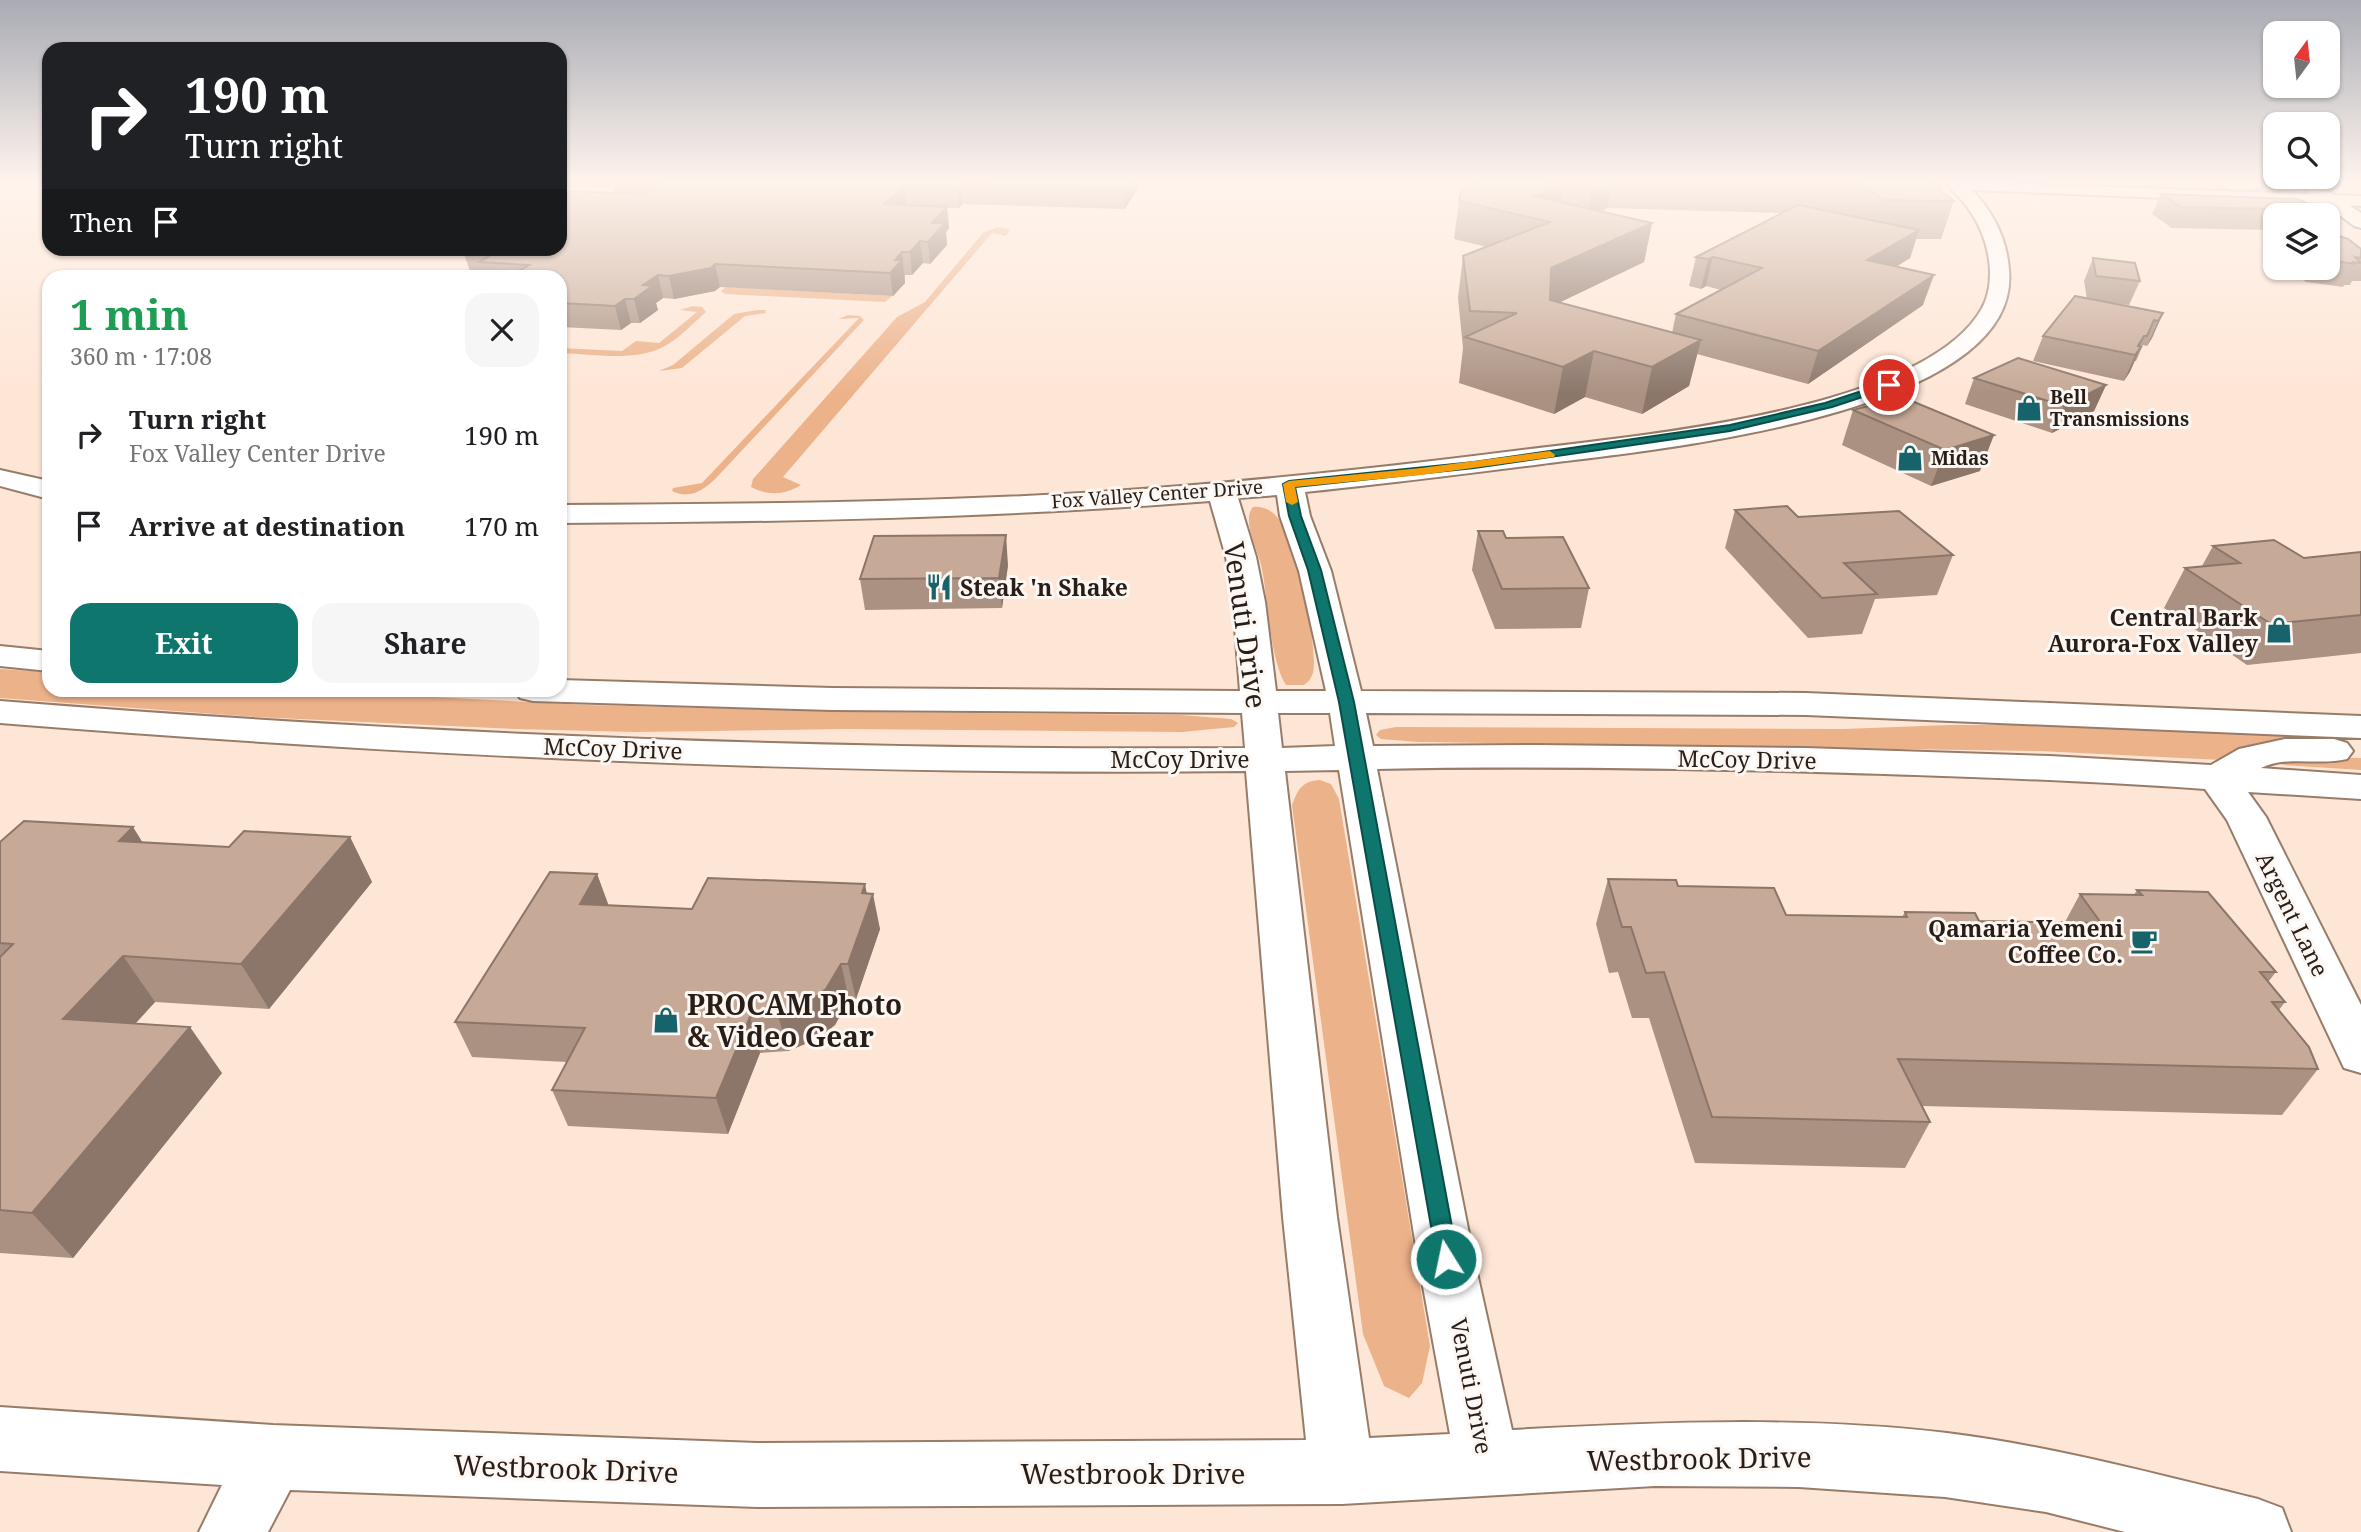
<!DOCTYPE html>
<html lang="en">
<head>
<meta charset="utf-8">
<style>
	body { margin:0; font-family:"Noto Serif",serif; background:#f6f6f6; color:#202124; height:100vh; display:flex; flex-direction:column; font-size:26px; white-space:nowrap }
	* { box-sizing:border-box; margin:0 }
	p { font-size:23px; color:#757577 }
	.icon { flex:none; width:38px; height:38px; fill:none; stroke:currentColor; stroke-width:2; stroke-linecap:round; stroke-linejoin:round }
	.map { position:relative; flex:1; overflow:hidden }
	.side { position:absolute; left:42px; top:270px; width:525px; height:427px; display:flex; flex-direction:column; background:#fff; border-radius:21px; box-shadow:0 2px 5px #0004 }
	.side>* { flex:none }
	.top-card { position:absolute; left:42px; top:42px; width:525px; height:214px; border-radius:21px; box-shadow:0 2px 5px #0004; background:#202124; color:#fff; overflow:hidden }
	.needle { width:46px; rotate:15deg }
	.fabs { position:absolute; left:2263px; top:21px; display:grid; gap:14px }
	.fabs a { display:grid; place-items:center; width:77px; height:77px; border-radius:14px; background:#fff; box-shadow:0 2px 5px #0004; font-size:35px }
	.pin { position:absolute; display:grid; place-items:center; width:60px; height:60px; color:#fff; margin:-30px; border:4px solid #fff; border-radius:50%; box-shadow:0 2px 7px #0007 }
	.me { position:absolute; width:77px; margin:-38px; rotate:350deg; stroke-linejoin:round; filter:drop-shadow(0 0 5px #0008) }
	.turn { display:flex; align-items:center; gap:24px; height:147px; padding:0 28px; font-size:32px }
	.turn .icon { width:91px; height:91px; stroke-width:2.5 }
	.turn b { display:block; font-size:49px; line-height:60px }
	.then { display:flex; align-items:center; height:66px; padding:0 28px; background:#0003; gap:14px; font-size:26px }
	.round { display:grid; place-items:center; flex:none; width:74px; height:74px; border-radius:21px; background:#f6f6f6 }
	.overview { display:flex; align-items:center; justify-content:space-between; height:119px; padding:0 28px }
	h1 { font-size:42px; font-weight:700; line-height:52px; color:#1e9e55 }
	.action { display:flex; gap:14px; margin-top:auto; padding:14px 28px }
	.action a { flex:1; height:80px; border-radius:21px; background:#0f766e; color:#fff; font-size:28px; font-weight:700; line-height:80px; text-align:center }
	.action a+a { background:#f6f6f6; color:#202124 }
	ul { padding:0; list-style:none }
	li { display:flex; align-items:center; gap:21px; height:91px; padding:0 28px }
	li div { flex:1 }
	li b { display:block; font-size:26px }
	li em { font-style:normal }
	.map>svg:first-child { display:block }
	.green { fill:#ecb28a }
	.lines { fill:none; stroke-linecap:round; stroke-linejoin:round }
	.minor-casing { stroke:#977c6a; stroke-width:4 }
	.major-casing { stroke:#977c6a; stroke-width:4 }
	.minor { fill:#fff; fill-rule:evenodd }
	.major { fill:#fff; fill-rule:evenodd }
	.wall { fill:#aa9181; fill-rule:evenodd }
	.shaded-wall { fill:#8b7669 }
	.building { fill:#c6a996; stroke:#8b7669; stroke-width:2 }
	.route { fill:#0f766e; stroke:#0a4d48; stroke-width:2 }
	.slow { fill:#f59e0b }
	.labels { text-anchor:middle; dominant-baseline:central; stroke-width:6; stroke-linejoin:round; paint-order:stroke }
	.far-poi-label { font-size:19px; font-weight:bold; fill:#291e17; stroke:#fdf7f3; text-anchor:start }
	.far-street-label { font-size:19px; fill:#291e17; stroke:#fdf7f3 }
	.poi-label { font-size:23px; font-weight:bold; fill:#291e17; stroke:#fdf7f3; text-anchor:end }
	.street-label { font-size:23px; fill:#291e17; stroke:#fdf7f3 }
	.near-street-label { font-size:28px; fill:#291e17; stroke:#fdf7f3 }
	.near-poi-label { font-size:28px; font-weight:bold; fill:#291e17; stroke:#fdf7f3; text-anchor:start }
</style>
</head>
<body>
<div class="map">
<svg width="2361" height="1532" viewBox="0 0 2361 1532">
	<rect width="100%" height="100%" fill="#fee6d6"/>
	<g class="green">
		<polygon points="1976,181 2054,181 2284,189 2300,193"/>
		<path d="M997,227L1010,229L1006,236L992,233L783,477L801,485C785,495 768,496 751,487L753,479L897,317L925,302L983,233Z"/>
		<polygon points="726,287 892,296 885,302 725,294 721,291"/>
		<path d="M693,306L702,307L706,312C693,323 679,339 663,347C633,362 593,354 560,353V348L622,351L636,341L659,343L697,312L680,310Z"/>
		<polygon points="757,310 765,310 766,313 745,316 682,368 659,371 673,365 734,314"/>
		<path d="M848,315L860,316L864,320L716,478C704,490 690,500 672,491L673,488L702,483L859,318L838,319Z"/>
		<path d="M1253,507C1264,505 1274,512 1280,521C1295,545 1319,645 1313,673C1311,679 1308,682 1304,685H1286C1270,661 1268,599 1262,569C1259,552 1241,520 1253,507Z"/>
		<polygon points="0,669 49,672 49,690 301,690 586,705 872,712 1181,715 1231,719 1238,723 1234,727 1182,732 845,729 635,732 514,729 256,717 0,698"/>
		<polygon points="1949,725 2042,725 2306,736 2311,742 2222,760 2039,751 1418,742 1381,739 1376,735 1380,730 1396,727 1843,729"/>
		<polygon points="2305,757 2361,758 2361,770 2284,765 2278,762"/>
		<path d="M1320,780L1331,784L1339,799L1430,1346L1422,1383L1409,1398L1384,1386L1363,1334L1292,805C1298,789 1302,781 1320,780Z"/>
	</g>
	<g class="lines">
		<g class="minor-casing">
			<g id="minor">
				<path d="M1945,181L2361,196V206L1972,190C1993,212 2007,239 2009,270C2023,417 1643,451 1542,464C1463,474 1384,484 1305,492L1310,516L1331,571L1361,691L1806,693L2361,716V738L1806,715L1366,713L1373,746L1538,745L1805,748L2050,756L2211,765L2239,749L2285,739H2334L2347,743L2353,751L2347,759C2319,766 2287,755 2261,768L2361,775V799L2248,792L2266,817L2361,1005V1073L2344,1068L2227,820L2205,789C2063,779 1922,775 1781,771C1646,768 1512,766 1377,769L1474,1259L1512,1430C1657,1422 1803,1416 1947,1433C2052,1446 2155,1474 2258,1499L2282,1508L2291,1532H2125L2046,1512L1945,1497L1799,1487L1655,1486L1342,1504L757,1507L290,1490L268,1532H199L222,1485L0,1471V1407L273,1425L757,1443L1306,1440L1283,1217L1246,771C831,776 414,756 0,723V701C414,734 829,751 1245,748L1242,713L832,710L533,701L520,698L515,690H560V680L832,688L1240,691L1233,602L1226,557L1210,501C994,518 777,522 560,523V505C740,504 919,503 1099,492C1240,483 1381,468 1522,450C1633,436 1921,412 1981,310C1998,281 1989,238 1970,211C1963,200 1952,191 1945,181ZM1277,495L1280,516L1299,571L1326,691H1276L1265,602L1256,557L1238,498ZM1278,713H1330L1335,746L1282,748ZM1339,770L1418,1259L1450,1434L1369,1438L1337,1217L1285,771Z"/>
				<polygon points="0,470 49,481 49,499 0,486"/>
				<polygon points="0,646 49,651 49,671 0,666"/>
			</g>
		</g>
		<g class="major-casing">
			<g id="major">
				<path d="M2224,181H2271C2262,190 2230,194 2221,185Z"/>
				<polygon points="2294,181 2314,181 2361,213 2361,228 2354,226"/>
			</g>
		</g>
		<use href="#minor" class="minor"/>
		<use href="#major" class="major"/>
	</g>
	<g class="wall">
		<polygon points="560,181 1142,181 1125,209 963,204 959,208 947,208 949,228 946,232 947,245 930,264 923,263 912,275 905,275 905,283 893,296 720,287 715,291 674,299 663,298 656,303 658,310 640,323 631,323 621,330 560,327 560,276 483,276 482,274 471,274 463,251 614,193 613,187 560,185"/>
		<path d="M1481,181H1942L1939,190L1954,201L1941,239H1916L1910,258L1896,267L1923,305L1808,384L1697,354L1689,386L1642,414L1585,397L1554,414L1459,383L1463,348L1458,298L1463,256L1487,247L1454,239L1459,201ZM1607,208L1784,213L1696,257L1689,286L1701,289L1706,286L1721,290L1676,314L1672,333L1560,302L1644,262L1652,223L1601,211Z"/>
		<polygon points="2161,194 2319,210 2316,215 2275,215 2275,230 2172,228 2152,214"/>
		<polygon points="2328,234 2361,249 2361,281 2352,281 2350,285 2344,285 2343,287 2306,282 2287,268 2328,268"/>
		<polygon points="2093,258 2140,281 2129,305 2093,300 2163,313 2152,338 2147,346 2143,345 2136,361 2134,361 2124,381 2033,361 2043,336 2087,299 2084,281"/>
		<polygon points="1974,378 2106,385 2094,411 2052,433 1965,404"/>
		<polygon points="1902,397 1980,471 1931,486 1842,445 1853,410"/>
		<polygon points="1735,510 1798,517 1953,555 1937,595 1875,599 1862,634 1808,638 1725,548"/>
		<polygon points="1478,531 1589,588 1581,628 1495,629 1472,570"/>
		<polygon points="2213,546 2304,558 2361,552 2361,653 2247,665 2164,608 2185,568 2202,566"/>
		<polygon points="1008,565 1002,608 865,610 860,579"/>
		<polygon points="350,837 372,882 269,1009 155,1002 136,1023 222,1073 73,1258 0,1253 0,842 143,842 229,847"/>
		<polygon points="597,874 608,905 692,909 867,894 880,929 856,999 849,999 835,1025 817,1039 788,1051 760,1053 728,1134 568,1126 552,1090 567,1062 472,1057 455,1022"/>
		<polygon points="1608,879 1678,886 1786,915 1902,917 1905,912 1979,921 2065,922 2080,894 2134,895 2137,890 2276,972 2268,982 2285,1002 2279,1010 2318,1069 2282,1115 1922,1106 1930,1122 1905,1168 1695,1163 1649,1018 1632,1018 1618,972 1609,973 1596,924"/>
	</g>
	<g class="shaded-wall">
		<polygon points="1129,181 1142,181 1125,209 1124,189"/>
		<polygon points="1597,181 1612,181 1607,208 1586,220 1593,183"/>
		<polygon points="961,184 963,204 959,208 957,188"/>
		<polygon points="1563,185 1557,223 1550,222 1534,196"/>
		<polygon points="904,186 907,206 884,204"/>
		<polygon points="947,207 949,228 946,232 947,245 930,264 928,242 932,223"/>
		<polygon points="1652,223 1644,262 1544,310 1551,268"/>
		<polygon points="1919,230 1910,258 1858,290 1867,260"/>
		<polygon points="920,241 923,263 912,275 910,252"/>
		<polygon points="902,252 905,283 893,296 890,273 895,260"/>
		<polygon points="1713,257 1706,286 1701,289 1708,259"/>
		<polygon points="715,264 720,287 715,291 674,299 669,276"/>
		<polygon points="658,275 663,298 656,303 658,310 640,323 634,299 643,285"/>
		<polygon points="1934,275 1923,305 1808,384 1818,351"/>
		<polygon points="625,299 631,323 621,330 615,306"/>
		<polygon points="2163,313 2152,338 2147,346 2158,321"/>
		<polygon points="2144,336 2136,354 2141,347 2130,372 2124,381 2135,355 2138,346"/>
		<polygon points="1701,340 1689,386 1642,414 1652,367"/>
		<polygon points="1594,351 1585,397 1554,414 1563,367"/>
		<polygon points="2106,385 2094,411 2052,433 2064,406"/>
		<polygon points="1994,435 1980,471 1931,486 1945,450"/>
		<polygon points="1006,535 1008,565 1002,608 999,578"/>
		<polygon points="133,827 161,872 119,841"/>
		<polygon points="350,837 372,882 269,1009 241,964"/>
		<polygon points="597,874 610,909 580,904"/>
		<polygon points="865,884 869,905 873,894 880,929 856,999 848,964 862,893"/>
		<polygon points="123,956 155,1002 98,1064 63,1019"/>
		<polygon points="841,964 849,999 835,1025 817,1039 788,1051 778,1015"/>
		<polygon points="750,1017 760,1053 728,1134 716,1098"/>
		<polygon points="190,1027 222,1073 73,1258 32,1213"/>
	</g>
	<g class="building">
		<polygon points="644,181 1129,181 1124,189 961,184 957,188 904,186 884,204 947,207 932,223 945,223 928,242 920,241 910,252 902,252 895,260 902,260 890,273 715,264 711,268 669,276 658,275 643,285 652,286 634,299 625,299 615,306 560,303 560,276 510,276 529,265 479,262 495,253 463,251 468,248 560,248 560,198 571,191 644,194 665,182"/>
		<polygon points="1481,181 1541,181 1563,185 1534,196 1652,223 1551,268 1550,300 1701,340 1652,367 1594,351 1563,367 1465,337 1517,313 1470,311 1463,256 1550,222 1459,201 1462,188"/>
		<polygon points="1580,181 1597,181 1593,183"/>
		<polygon points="1859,181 1927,181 1954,201 1883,200"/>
		<polygon points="2161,194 2298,199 2319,210 2181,207"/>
		<polygon points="1798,205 1919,230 1867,260 1934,275 1818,351 1676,314 1762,268 1713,257 1708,259 1696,257"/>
		<polygon points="2328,234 2336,235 2348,239 2361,249 2361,258 2355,257 2361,263 2352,262 2355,264 2328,260"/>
		<polygon points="2093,258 2135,263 2140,281 2096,276"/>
		<polygon points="2075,296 2163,313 2158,321 2154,320 2147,336 2144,336 2138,346 2141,347 2135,355 2043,336"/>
		<polygon points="2018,358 2106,385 2064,406 1974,378"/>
		<polygon points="1902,397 1994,435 1945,450 1853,410"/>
		<polygon points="1787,506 1798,517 1899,511 1953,555 1844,563 1877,594 1822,598 1735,510"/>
		<polygon points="1478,531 1503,531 1506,538 1563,537 1589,588 1502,589"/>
		<polygon points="1006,535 999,578 860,579 874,536"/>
		<polygon points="2274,540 2304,558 2361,552 2361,615 2271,624 2185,568 2240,563 2213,546"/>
		<polygon points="24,821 133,827 119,841 229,847 244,831 350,837 241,964 123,956 63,1019 190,1027 32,1213 0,1210 0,957 13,944 0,943 0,842"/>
		<polygon points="550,872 597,874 580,904 692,909 708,878 865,884 862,893 873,894 848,964 841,964 826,989 808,1003 778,1015 750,1017 716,1098 552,1090 585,1028 455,1022"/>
		<polygon points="1608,879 1676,880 1678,886 1774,888 1786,915 1907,917 1905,912 1975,913 1979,921 2101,923 2080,894 2142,895 2137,890 2208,892 2276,972 2260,972 2285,1002 2272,1002 2309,1047 2318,1069 1898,1059 1930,1122 1712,1117 1664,972 1646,973 1631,927 1622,927"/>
	</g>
	<linearGradient id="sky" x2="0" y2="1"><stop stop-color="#a9abb4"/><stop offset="0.46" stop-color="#fff4ed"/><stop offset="1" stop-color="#fff4ed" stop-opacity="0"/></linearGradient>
	<rect width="2361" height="395" fill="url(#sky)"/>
	<polygon class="route" points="1889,382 1894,385 1893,387 1832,407 1730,431 1474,468 1295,487 1301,516 1321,570 1354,702 1458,1259 1455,1266 1446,1270 1438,1266 1339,702 1308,570 1289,516 1283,484 1289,481 1474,462 1730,425 1825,403"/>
	<polygon class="slow" points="1550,451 1555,455 1554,457 1421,475 1295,487 1298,502 1292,505 1286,502 1283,484 1289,481 1421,468"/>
	<defs>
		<g id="shop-bare" transform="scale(2.1)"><path d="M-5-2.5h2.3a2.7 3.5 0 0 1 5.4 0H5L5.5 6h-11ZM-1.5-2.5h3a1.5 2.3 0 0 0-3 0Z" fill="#16636c" stroke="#fdf7f3" stroke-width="2.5" paint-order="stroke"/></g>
		<g id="restaurant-bare" transform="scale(2.1)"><path d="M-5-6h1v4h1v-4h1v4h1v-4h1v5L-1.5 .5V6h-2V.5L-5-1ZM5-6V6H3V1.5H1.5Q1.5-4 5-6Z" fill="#16636c" stroke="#fdf7f3" stroke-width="2.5" paint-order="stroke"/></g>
		<g id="cafe-bare" transform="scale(2.1)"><path d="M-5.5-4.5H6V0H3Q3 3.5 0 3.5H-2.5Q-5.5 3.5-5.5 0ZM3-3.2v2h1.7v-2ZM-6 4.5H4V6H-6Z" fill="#16636c" stroke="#fdf7f3" stroke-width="2.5" paint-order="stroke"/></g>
	</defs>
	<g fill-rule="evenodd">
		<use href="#shop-bare" x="2029" y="408"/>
		<use href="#shop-bare" x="1910" y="458"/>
		<use href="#restaurant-bare" x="939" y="587"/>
		<use href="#shop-bare" x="2279" y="630"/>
		<use href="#cafe-bare" x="2144" y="941"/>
		<use href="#shop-bare" x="666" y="1020"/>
	</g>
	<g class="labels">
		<g class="far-poi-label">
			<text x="2050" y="397">Bell<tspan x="2050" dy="22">Transmissions</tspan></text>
			<text x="1931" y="458">Midas</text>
		</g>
		<g class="far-street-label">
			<text transform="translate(1157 494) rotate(-4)">Fox Valley Center Drive</text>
		</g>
		<g class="poi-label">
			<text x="960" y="587" text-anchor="start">Steak 'n Shake</text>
			<text x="2258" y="617">Central Bark<tspan x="2258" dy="26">Aurora-Fox Valley</tspan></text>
			<text x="2123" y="928">Qamaria Yemeni<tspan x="2123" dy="26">Coffee Co.</tspan></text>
		</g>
		<g class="street-label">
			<text transform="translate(613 748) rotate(2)">McCoy Drive</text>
			<text x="1180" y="759">McCoy Drive</text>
			<text transform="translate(1747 759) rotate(1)">McCoy Drive</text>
			<text transform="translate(2293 914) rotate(64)">Argent Lane</text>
			<text transform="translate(1472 1386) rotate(79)">Venuti Drive</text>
		</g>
		<g class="near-street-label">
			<text transform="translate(1246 625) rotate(82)">Venuti Drive</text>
			<text transform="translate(1699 1458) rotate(-1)">Westbrook Drive</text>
			<text transform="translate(566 1468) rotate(2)">Westbrook Drive</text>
			<text x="1133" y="1473">Westbrook Drive</text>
		</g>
		<g class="near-poi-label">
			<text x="687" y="1004">PROCAM Photo<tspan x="687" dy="32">&amp; Video Gear</tspan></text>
		</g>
	</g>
</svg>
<div class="fabs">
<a><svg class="needle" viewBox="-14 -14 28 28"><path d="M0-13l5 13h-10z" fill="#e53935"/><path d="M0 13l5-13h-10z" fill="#757577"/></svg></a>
<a><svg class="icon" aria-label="search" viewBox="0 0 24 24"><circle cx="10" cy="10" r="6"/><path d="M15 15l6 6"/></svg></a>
<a><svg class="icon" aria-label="layers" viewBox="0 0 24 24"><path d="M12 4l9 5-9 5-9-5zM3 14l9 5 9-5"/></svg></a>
</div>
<div class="pin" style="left:1889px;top:385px;background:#d93025"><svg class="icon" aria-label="arrive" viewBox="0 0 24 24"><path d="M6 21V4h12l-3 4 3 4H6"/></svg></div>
<svg class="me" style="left:1446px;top:1259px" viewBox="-20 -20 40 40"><circle r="17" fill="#0f766e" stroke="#fff" stroke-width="3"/><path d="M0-11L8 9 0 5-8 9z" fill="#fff"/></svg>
<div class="top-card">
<div class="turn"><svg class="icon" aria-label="right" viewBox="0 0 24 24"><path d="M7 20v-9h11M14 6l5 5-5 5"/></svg><div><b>190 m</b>Turn right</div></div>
<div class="then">Then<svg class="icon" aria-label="arrive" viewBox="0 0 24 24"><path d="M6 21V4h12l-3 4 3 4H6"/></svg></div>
</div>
<section class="side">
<div class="overview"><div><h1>1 min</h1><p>360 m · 17:08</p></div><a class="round"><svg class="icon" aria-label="close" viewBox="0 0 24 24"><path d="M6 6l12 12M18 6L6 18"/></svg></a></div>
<ul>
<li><svg class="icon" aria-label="right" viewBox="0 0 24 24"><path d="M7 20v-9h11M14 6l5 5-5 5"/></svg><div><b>Turn right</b><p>Fox Valley Center Drive</p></div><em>190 m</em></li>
<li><svg class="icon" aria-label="arrive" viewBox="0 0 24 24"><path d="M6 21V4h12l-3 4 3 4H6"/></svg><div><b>Arrive at destination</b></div><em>170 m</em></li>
</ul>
<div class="action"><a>Exit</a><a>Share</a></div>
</section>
</div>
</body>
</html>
